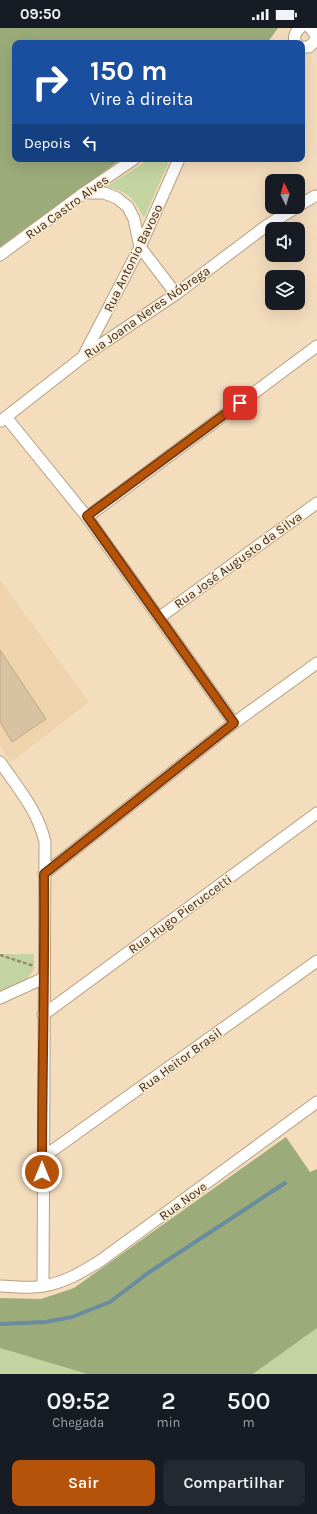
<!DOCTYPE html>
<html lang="pt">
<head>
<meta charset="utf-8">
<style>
	body { margin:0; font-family:Karla,sans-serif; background:#242831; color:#f1f3f6; height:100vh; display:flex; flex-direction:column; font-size:15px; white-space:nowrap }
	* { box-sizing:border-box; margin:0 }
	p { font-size:13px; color:#9ea1a6 }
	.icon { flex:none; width:22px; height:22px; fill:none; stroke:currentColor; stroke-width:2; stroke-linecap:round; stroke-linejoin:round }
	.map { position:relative; height:1346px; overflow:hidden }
	.sheet { display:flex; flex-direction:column; background:#171b24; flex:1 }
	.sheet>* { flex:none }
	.top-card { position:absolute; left:12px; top:12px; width:293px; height:122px; border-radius:8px; box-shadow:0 4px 16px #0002; background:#1a4fa0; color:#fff; overflow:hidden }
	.needle { width:26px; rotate:355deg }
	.tools { position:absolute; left:265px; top:146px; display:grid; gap:8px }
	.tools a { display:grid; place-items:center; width:40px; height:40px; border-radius:8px; background:#171b24; box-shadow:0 4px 16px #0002; font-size:20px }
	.pin { position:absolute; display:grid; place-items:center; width:34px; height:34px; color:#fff; margin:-17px; border-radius:8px; box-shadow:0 2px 6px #0006 }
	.me { position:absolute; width:44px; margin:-22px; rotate:0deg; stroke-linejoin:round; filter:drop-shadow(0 0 3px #0008) }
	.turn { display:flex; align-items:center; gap:14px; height:84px; padding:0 12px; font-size:18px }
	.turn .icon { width:52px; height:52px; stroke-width:2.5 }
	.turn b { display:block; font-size:28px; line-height:34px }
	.then { display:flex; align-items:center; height:38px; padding:0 12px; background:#0003; gap:8px; font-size:15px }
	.eta { display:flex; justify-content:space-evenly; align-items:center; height:68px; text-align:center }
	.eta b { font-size:24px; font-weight:600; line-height:28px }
	.button { display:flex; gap:8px; margin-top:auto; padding:8px 12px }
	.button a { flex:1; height:46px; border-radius:8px; background:#b45309; color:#fff; font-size:16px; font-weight:600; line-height:46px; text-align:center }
	.button a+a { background:#242831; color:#f1f3f6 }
	.status { display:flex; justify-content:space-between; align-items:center; height:28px; padding:0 20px; background:#171b24; direction:ltr }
	.status svg { height:11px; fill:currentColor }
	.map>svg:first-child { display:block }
	.built { fill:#eed3ac }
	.green { fill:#c3d4a1 }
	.forest { fill:#9bab79 }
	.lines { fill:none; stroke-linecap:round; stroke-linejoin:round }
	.stream { stroke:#698c9e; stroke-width:4 }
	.building { fill:#d8c2a2; stroke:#bda889 }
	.minor-casing { stroke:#b6a082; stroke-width:13 }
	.path { stroke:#9a8973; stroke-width:2.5; stroke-dasharray:4 2; stroke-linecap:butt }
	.minor { stroke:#fff; stroke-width:11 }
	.route-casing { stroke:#753606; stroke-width:10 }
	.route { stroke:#b45309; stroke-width:7 }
	.labels { text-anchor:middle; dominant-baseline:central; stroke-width:3; stroke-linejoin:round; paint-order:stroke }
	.street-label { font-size:13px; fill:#393024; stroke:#fdebd1 }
</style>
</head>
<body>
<div class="status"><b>09:50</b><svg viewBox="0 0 49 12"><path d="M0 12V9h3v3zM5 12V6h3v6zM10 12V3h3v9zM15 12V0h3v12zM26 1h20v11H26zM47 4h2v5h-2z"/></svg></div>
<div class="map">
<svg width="317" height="1346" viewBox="0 0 317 1346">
	<rect width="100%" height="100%" fill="#f4ddbd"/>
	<polygon class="built" points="0,552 89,674 11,734 0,718"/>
	<g class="green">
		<path d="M150,131H170L144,190C134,171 129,163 106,159Z"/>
		<polygon points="0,926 34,926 34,941 26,952 0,963"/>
		<polygon points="317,1300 317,1346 253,1346"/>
		<polygon points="0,1320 87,1346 0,1346"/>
	</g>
	<g class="forest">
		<polygon points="0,0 278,0 267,15 15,15 15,131 121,131 0,219"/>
		<polygon points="286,1109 310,1144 317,1141 317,1300 253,1346 87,1346 0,1320 0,1270 41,1271 74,1260"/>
	</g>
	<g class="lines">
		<polyline class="stream" points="0,1296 45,1294 72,1289 110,1274 148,1245 285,1155"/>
	</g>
	<polygon class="building" points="0,622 46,691 12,714 0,694"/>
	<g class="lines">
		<g class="minor-casing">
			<g id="minor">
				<path d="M296,15C293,9 295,4 300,0"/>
				<polyline points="302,19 309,19 315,13 316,7 310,0"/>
				<polyline points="85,165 104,165 117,170 128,179 134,191 140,219 176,266"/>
				<polyline points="298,178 315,168"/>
				<polyline points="0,227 84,165 134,131"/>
				<polyline points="84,327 140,219 179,131"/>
				<polyline points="6,389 87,489 234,695"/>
				<polyline points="1,393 84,328 176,266 266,198 297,179"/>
				<polyline points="87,489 317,318"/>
				<polyline points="160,589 317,475"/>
				<path d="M0,734C18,760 38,783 45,814L43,1258"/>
				<polyline points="44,846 234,695 317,635"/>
				<polyline points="0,970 44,950"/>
				<polyline points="43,987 317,785"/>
				<polyline points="42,1130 317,933"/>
				<path d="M0,1258C14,1258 30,1261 43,1258C64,1255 82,1244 100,1233L317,1074"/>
			</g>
		</g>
		<polyline class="path" points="0,927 34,938"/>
		<use href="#minor" class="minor"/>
	</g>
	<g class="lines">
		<g class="route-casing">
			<path id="route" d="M42,1144C42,1045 45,945 44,846L234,695L87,488L240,375"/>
		</g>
		<use href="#route" class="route"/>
	</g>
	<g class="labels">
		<g class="street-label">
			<text transform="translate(67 179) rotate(-36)">Rua Castro Alves</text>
			<text transform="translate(133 230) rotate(-64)">Rua Antonio Bavoso</text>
			<text transform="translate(147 284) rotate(-35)">Rua Joana Neres Nóbrega</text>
			<text transform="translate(238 532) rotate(-36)">Rua José Augusto da Silva</text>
			<text transform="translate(180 886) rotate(-36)">Rua Hugo Pieruccetti</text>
			<text transform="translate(180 1032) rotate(-36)">Rua Heitor Brasil</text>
			<text transform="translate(183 1173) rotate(-36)">Rua Nove</text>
		</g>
	</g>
</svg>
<div class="tools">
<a><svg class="needle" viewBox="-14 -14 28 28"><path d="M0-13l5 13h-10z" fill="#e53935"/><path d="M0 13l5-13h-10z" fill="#9ea1a6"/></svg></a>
<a><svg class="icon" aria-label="sound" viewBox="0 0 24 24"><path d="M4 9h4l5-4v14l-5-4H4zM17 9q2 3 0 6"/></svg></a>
<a><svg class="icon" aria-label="layers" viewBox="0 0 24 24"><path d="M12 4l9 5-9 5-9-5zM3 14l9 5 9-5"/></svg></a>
</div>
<div class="pin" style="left:240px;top:375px;background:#d93025"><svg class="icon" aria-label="arrive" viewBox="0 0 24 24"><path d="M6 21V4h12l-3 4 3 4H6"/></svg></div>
<svg class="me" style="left:42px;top:1144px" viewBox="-20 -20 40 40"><circle r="17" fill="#b45309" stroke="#fff" stroke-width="3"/><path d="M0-11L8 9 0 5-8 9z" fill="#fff"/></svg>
<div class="top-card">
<div class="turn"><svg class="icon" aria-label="right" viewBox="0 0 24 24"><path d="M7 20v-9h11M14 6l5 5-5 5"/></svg><div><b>150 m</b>Vire à direita</div></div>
<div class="then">Depois<svg class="icon" aria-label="left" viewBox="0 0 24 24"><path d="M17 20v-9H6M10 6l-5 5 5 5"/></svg></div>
</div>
</div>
<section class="sheet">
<div class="eta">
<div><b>09:52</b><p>Chegada</p></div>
<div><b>2</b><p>min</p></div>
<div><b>500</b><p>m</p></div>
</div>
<div class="button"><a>Sair</a><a>Compartilhar</a></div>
</section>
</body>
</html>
